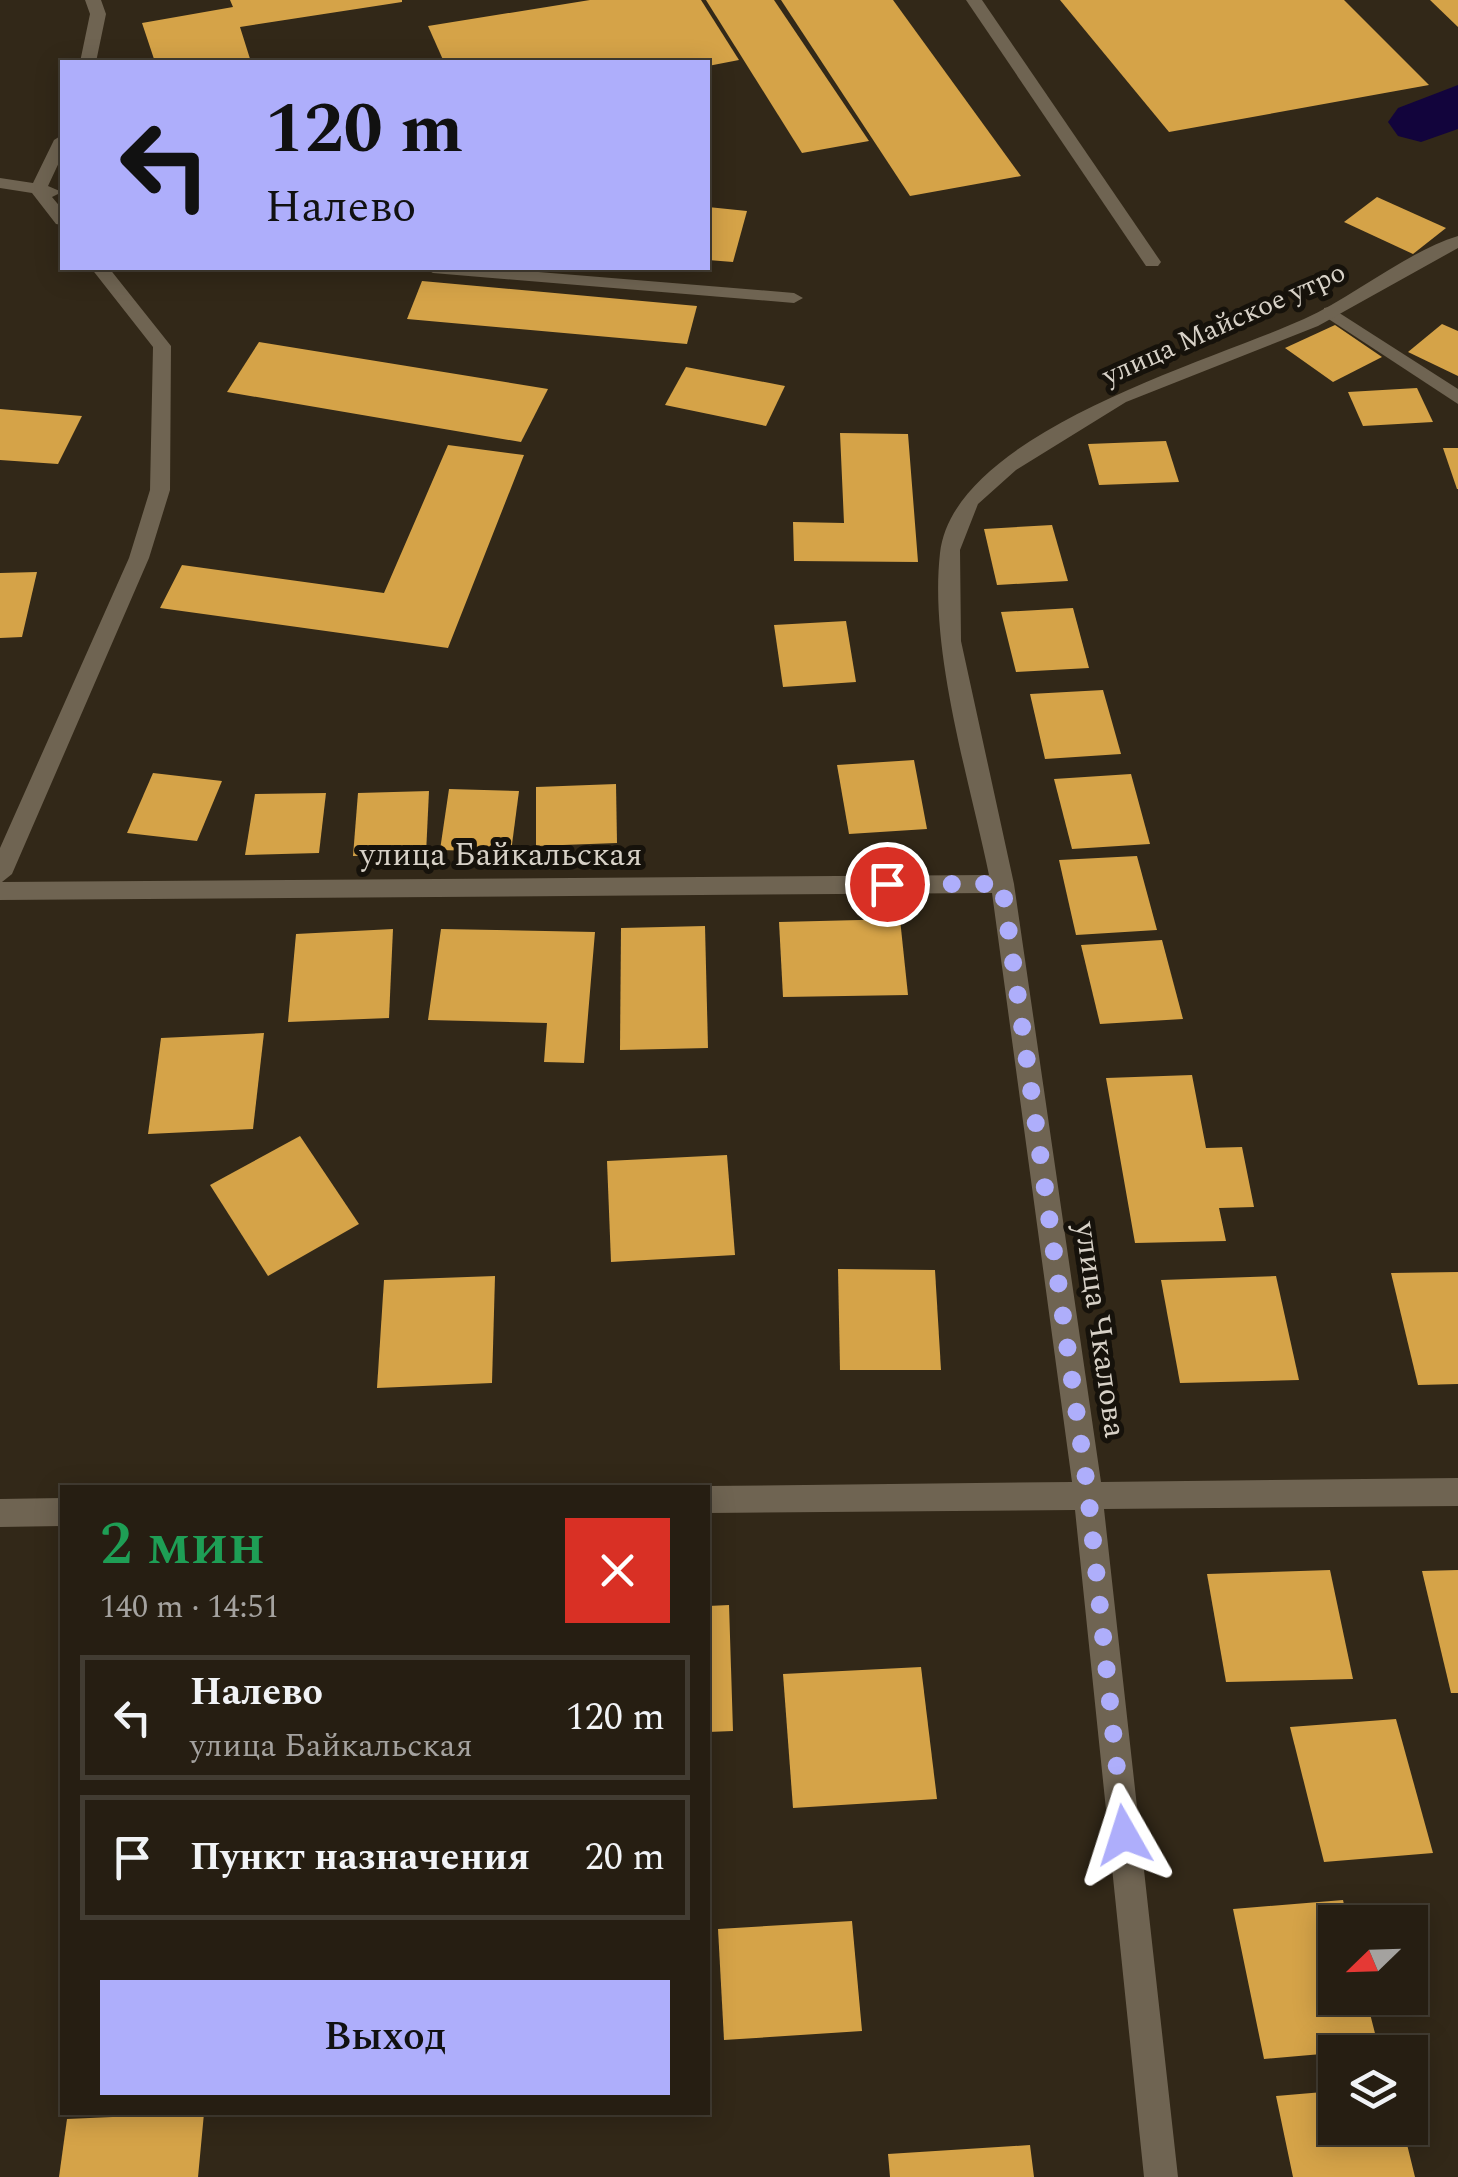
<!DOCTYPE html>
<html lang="ru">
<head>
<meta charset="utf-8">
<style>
	body { margin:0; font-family:Spectral,serif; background:#322b20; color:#f1f3f6; height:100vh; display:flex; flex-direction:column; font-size:38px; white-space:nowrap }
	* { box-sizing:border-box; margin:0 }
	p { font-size:32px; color:#a4a29f }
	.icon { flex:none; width:55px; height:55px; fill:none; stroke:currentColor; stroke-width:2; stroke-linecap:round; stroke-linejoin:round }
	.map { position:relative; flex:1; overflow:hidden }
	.drawer { position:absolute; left:60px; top:1485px; width:650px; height:630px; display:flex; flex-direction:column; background:#261e12; border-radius:0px; box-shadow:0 5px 25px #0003,0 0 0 2px #423c32 }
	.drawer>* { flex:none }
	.top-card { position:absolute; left:60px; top:60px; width:650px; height:210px; border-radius:0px; box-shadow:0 5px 25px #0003,0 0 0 2px #423c32; background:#aeaefb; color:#111; overflow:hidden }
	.needle { width:65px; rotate:247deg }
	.controls { position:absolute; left:1318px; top:1905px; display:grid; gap:20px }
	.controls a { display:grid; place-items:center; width:110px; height:110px; border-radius:0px; background:#261e12; box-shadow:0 5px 25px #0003,0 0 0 2px #423c32; font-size:50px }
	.pin { position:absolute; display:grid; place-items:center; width:85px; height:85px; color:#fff; margin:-42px; border:5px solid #fff; border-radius:50%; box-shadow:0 2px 10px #0007 }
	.me { position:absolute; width:110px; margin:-55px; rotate:354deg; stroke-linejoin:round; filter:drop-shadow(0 0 8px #0008) }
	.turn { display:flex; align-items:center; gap:35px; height:210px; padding:0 40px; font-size:45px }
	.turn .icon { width:130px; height:130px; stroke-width:2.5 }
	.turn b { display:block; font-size:70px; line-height:85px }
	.round { display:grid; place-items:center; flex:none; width:105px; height:105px; border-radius:0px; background:#322b20 }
	.overview { display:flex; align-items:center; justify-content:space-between; height:170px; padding:0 40px }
	h1 { font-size:60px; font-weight:600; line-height:75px; color:#1e9e55 }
	.primary-button { display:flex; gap:20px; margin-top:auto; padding:20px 40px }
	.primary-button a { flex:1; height:115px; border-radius:0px; background:#aeaefb; color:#111; font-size:40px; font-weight:600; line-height:115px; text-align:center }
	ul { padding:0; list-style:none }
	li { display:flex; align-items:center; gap:30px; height:125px; margin:0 20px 15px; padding:0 20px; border:5px solid #423c32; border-radius:0px }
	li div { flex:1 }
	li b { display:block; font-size:38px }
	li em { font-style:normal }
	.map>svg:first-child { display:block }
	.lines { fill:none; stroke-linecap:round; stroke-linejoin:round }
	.river { fill:#12043c; fill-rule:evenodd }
	.building { fill:#d5a348 }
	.service { fill:#6f6452; fill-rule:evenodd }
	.minor { fill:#6f6452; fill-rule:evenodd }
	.route { stroke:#aeaefb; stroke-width:18; stroke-dasharray:0 32.4 }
	.labels { text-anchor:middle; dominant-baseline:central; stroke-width:10; stroke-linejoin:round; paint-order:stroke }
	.far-street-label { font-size:28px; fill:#d7d1c7; stroke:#16120b }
	.street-label { font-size:32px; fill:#d7d1c7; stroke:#16120b }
</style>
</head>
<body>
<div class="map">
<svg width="1458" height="2177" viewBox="0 0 1458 2177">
	<rect width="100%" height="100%" fill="#322818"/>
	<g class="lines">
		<polygon class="river" points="1458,85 1458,129 1421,142 1398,136 1388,122 1398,108"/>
	</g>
	<g class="building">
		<polygon points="230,0 402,0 402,2 240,27 251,62 155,62 142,23 233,7"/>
		<polygon points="590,0 701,0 739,60 708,66 444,62 428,26"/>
		<polygon points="706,0 774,0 869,141 802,153"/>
		<polygon points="781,0 893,0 1021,176 910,196"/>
		<polygon points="1060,0 1344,0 1429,85 1169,132"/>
		<polygon points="1430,0 1458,0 1458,27"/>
		<polygon points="1377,197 1446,228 1413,254 1344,222"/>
		<polygon points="708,207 747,211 733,262 708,260"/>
		<polygon points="422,281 697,306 687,344 407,319"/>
		<polygon points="1442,324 1458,331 1458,376 1408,352"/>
		<polygon points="1335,325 1382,357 1333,382 1285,348"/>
		<polygon points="259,342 548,389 521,442 227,392"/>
		<polygon points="686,367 785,386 766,426 665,405"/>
		<polygon points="1417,388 1433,422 1363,426 1348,392"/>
		<polygon points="0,409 82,416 58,464 0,460"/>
		<polygon points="840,433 908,434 918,562 794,561 793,522 844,523"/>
		<polygon points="1166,441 1179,482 1099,485 1088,444"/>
		<polygon points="448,445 524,455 448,648 160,608 182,565 384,593"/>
		<polygon points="1443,448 1458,448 1458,489 1457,489"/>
		<polygon points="1052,525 1068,581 997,585 984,529"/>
		<polygon points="37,572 22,637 0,638 0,573"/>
		<polygon points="1073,608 1089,668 1016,672 1001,612"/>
		<polygon points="846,621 856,682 783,687 774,625"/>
		<polygon points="1103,690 1121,754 1045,759 1030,694"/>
		<polygon points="914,760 927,829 849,834 837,765"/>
		<polygon points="153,773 222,781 197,841 127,833"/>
		<polygon points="1131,774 1150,844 1072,849 1054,779"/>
		<polygon points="616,784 617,843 536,846 536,787"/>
		<polygon points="449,789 519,791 511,852 440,850"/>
		<polygon points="429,791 426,854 353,856 358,793"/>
		<polygon points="326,793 319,853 245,855 255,794"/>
		<polygon points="1137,856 1157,930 1076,935 1059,860"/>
		<polygon points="900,919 908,995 783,997 779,922"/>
		<polygon points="705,926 708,1048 620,1050 621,928"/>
		<polygon points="393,929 389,1018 288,1022 296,934"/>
		<polygon points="441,929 595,932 584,1063 544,1062 547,1023 428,1020"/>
		<polygon points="1162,940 1183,1019 1100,1024 1081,945"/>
		<polygon points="264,1033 253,1129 148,1134 161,1038"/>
		<polygon points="1192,1075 1206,1148 1242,1147 1254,1207 1219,1208 1226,1241 1135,1243 1106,1078"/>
		<polygon points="300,1136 359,1224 268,1276 210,1185"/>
		<polygon points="727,1155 735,1255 611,1262 607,1161"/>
		<polygon points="838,1269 935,1270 941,1370 840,1370"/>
		<polygon points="1458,1272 1458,1384 1418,1385 1391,1273"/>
		<polygon points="495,1276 492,1383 377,1388 384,1280"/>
		<polygon points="1276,1276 1299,1380 1180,1383 1161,1280"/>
		<polygon points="1330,1570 1353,1679 1226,1682 1207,1574"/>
		<polygon points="1458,1570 1458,1693 1451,1693 1422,1571"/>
		<polygon points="729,1605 733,1731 708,1732 708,1606"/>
		<polygon points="921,1667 937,1799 793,1808 783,1674"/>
		<polygon points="1396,1719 1433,1853 1324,1862 1290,1727"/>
		<polygon points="1343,1900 1348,1922 1335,1922 1335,1998 1366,1998 1379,2049 1264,2059 1233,1909"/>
		<polygon points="852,1921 862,2031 724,2040 718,1929"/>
		<polygon points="1335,2091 1335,2128 1403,2128 1415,2177 1293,2177 1276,2096"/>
		<polygon points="204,2113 198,2177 59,2177 67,2119"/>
		<polygon points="1030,2145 1034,2177 890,2177 888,2154"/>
	</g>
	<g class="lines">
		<g class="service">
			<polygon points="966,0 982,0 1161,262 1158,266 1146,266"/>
			<polygon points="1330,307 1458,389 1458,404 1324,316 1324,308"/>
		</g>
		<g class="minor">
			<polygon points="85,0 101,0 106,14 96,62 80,62 90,14"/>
			<polygon points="62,135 62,156 48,186 62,192 52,197 62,209 62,225 56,224 32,193 0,188 0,178 33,183 54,140"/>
			<path d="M1458,236V248L1318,326L1126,402L1016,470L978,504L960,550L961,641L1014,884L1101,1482L1458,1478V1506L1104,1509L1178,2177H1144L1075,1510L708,1513V1486L1072,1482L992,893L0,900V848L129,558L150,490L153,347L91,268H109L171,346L170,490L149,558L12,874L2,882L989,875C969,778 929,651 940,553C954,432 1209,362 1304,319C1353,297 1408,251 1458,236Z"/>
			<polygon points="424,268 491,268 794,293 803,298 794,303 433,273"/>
			<polygon points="62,1498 62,1526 0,1527 0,1499"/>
		</g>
	</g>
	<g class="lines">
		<polyline class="route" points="887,884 1002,884 1088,1493 1124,1835"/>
	</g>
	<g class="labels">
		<g class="far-street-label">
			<text transform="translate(1224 324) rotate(-24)">улица Майское утро</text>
		</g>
		<g class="street-label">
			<text x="501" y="855">улица Байкальская</text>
			<text transform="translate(1100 1330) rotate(82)">улица Чкалова</text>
		</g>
	</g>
</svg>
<div class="controls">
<a><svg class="needle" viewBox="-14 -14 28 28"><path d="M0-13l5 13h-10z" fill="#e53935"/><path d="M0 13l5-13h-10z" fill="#a4a29f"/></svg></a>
<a><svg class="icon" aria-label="layers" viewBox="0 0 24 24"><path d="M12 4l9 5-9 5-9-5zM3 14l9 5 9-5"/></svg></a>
</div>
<div class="pin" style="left:887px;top:884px;background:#d93025"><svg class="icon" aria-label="arrive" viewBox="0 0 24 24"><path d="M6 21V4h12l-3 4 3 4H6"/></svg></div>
<svg class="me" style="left:1124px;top:1835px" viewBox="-20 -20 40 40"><path d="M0-17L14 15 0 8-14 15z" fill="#aeaefb" stroke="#fff" stroke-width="4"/></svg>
<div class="top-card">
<div class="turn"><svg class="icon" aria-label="left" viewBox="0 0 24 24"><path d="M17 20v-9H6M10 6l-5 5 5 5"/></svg><div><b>120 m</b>Налево</div></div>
</div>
<section class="drawer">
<div class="overview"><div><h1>2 мин</h1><p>140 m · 14:51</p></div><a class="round" style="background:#d93025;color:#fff"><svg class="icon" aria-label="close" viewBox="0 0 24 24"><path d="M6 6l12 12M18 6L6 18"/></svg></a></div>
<ul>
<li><svg class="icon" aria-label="left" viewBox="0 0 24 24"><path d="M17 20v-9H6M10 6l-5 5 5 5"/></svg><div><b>Налево</b><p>улица Байкальская</p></div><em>120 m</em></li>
<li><svg class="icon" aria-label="arrive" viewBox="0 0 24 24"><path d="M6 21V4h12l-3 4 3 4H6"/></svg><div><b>Пункт назначения</b></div><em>20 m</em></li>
</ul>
<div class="primary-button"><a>Выход</a></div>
</section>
</div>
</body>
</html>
